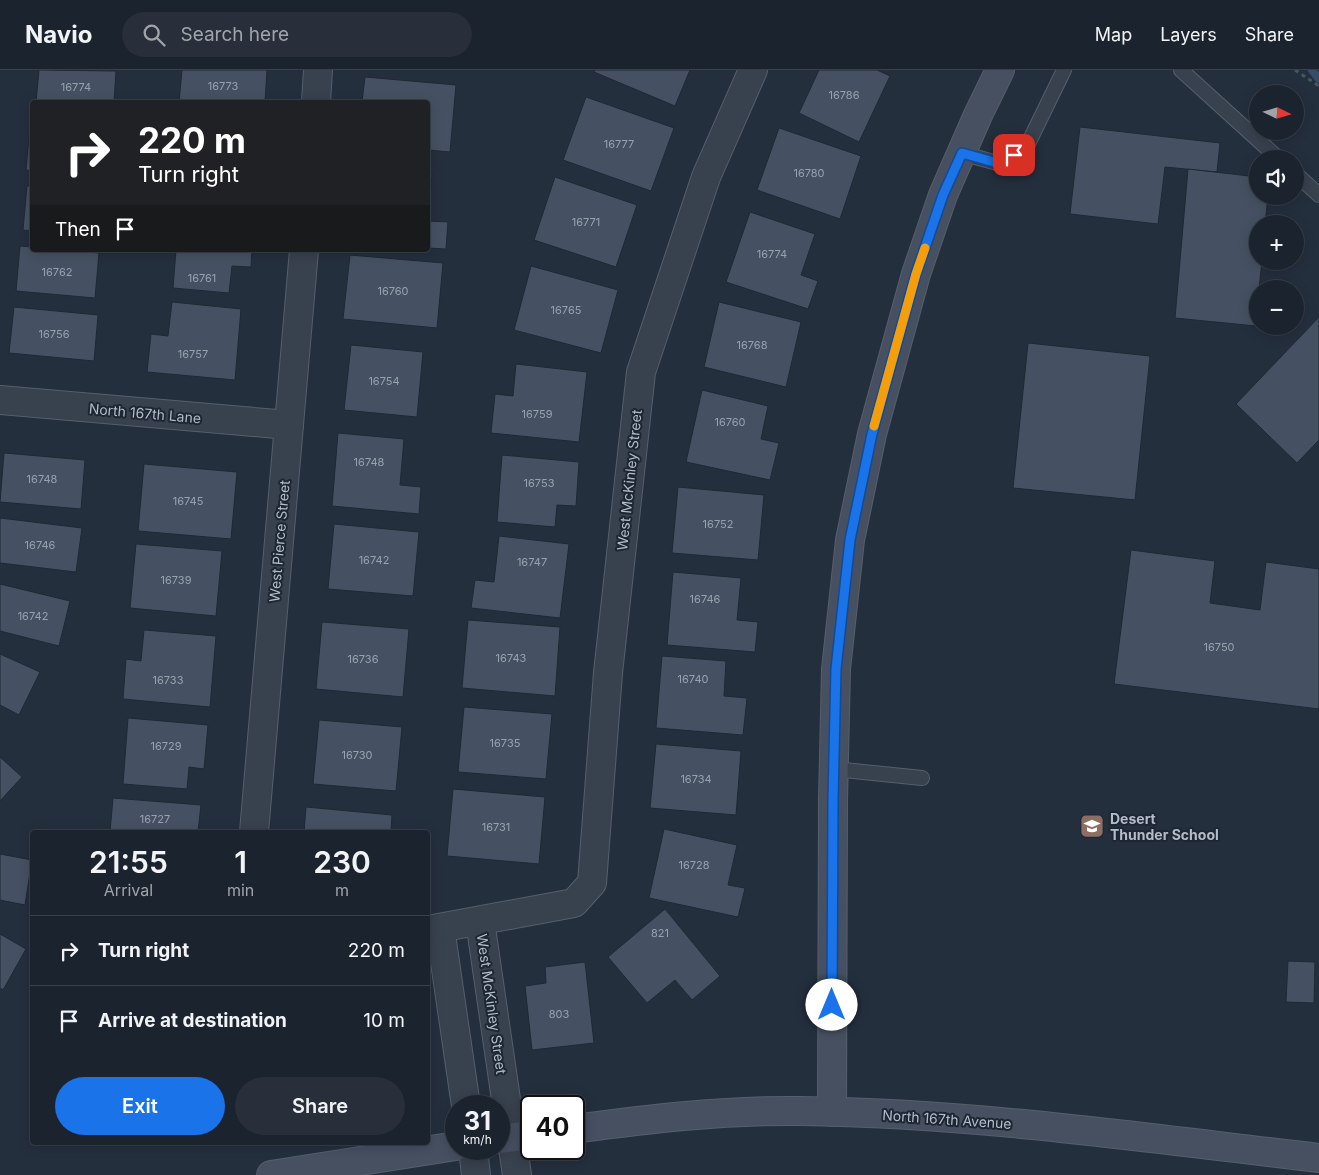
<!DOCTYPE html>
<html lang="en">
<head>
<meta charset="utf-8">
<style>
	body { margin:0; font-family:Inter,sans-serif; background:#282f3a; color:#f1f3f6; height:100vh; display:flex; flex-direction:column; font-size:19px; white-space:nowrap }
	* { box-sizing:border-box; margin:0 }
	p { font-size:16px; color:#a0a4aa }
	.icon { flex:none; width:28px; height:28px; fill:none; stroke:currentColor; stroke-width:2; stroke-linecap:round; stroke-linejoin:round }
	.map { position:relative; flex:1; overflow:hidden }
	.drawer { position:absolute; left:30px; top:760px; width:400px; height:315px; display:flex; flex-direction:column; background:#1b232e; border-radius:5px; box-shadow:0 2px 12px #0003,0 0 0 1px #39404a }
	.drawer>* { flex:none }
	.guide { position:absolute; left:30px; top:30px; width:400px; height:152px; border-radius:5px; box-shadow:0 2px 12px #0003,0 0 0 1px #39404a; background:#202124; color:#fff; overflow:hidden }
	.needle { width:32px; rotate:95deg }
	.controls { position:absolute; left:1249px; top:15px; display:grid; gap:10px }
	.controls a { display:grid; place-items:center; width:55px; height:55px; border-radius:50%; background:#1b232e; box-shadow:0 2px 12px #0003,0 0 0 1px #39404a; font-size:25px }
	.speed { position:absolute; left:445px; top:1025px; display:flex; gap:10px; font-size:25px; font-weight:700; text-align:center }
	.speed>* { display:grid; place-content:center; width:65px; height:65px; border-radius:50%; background:#1b232e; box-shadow:0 2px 12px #0003,0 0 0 1px #39404a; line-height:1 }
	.speed small { font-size:12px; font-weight:400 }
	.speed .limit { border:2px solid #111; border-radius:8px; background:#fff; color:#111 }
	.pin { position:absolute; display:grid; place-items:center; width:42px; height:42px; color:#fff; margin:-21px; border-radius:10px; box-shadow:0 2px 8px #0006 }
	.me { position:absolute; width:55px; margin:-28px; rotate:0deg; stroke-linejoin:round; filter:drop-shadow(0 0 4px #0008) }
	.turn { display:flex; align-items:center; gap:18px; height:105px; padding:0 25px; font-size:22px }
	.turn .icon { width:65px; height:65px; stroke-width:2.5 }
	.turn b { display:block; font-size:35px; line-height:42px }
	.then { display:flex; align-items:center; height:48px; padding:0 25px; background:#0003; gap:10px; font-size:19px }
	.eta { display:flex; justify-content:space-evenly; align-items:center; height:85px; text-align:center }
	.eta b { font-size:30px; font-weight:600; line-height:35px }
	.cta { display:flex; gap:10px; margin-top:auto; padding:10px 25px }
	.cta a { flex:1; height:58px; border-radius:30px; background:#1a73e8; color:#fff; font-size:20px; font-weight:600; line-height:58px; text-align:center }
	.cta a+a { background:#282f3a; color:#f1f3f6 }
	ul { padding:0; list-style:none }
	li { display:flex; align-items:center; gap:15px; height:70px; padding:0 25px; border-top:1px solid #39404a }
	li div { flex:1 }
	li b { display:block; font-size:19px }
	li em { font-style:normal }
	header { display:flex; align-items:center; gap:30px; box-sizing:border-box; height:70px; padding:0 25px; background:#1b232e; border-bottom:1px solid #39404a }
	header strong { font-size:24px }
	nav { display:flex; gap:28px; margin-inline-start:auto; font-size:18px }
	.search { width:350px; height:45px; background:#282f3a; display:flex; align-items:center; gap:12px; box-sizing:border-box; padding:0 18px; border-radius:28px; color:#a0a4aa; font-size:19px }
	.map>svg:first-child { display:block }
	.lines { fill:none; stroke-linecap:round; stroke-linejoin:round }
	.stream { stroke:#394c67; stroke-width:8 }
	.building { fill:#455162; stroke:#1f2835 }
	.lane-casing { stroke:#565f6c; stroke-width:16 }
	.street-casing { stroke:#565f6c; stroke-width:30 }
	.secondary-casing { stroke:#565f6c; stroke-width:30 }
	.path { stroke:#44595c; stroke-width:3; stroke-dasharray:4 4; stroke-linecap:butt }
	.lane { stroke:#38414e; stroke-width:14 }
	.street { stroke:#38414e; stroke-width:28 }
	.secondary { stroke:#465061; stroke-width:28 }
	.route-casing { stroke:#114b97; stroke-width:12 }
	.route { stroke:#1a73e8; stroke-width:9 }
	.slow { stroke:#f59e0b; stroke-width:9 }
	.labels { text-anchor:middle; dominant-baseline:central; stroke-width:4; stroke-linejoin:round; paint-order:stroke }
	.number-label { font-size:11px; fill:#98a1af }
	.street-label { font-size:14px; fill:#b4bcc9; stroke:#1d2633 }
	.poi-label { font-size:14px; font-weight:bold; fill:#b4bcc9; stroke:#1d2633; text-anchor:start }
</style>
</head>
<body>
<header>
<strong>Navio</strong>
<div class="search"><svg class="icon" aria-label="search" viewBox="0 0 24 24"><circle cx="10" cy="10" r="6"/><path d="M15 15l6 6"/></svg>Search here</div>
<nav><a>Map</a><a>Layers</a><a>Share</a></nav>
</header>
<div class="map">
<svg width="1319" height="1105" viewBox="0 0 1319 1105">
	<rect width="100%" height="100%" fill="#242f3e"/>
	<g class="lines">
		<polyline class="stream" points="1312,0 1319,9"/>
	</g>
	<g class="building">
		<polygon points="39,0 116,1 114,32 36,32"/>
		<polygon points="182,0 267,0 265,32 179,32"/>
		<polygon points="595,0 690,0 675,36 594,2"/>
		<polygon points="819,0 877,0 890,6 859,72 799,43"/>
		<polygon points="365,7 456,15 450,82 428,80 428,32 362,32"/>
		<polygon points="586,27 674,58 651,121 563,90"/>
		<polygon points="30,56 32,57 32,101 26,100"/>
		<polygon points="1080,57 1220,73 1217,102 1165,97 1158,154 1070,144"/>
		<polygon points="779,58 861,86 840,149 757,120"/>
		<polygon points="1188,99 1258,107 1258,126 1268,126 1265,154 1258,154 1258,191 1262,191 1259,219 1258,219 1256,256 1175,248"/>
		<polygon points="428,103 432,104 428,151 448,152 446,179 428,178"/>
		<polygon points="555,107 637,135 616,197 534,170"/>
		<polygon points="27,116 32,116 32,161 23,160"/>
		<polygon points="750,142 815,164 801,205 818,211 808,239 726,212"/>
		<polygon points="20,176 32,177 32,180 67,180 99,183 95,228 16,221"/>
		<polygon points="176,180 252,180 251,197 232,196 229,223 173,218"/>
		<polygon points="350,185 443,193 437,258 343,249"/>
		<polygon points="531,196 618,220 601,283 514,260"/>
		<polygon points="172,232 241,239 235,310 147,302 151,264 168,266"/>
		<polygon points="719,232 801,252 786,317 704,297"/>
		<polygon points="14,237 98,245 94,291 9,283"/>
		<polygon points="1319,247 1319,370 1297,393 1236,334"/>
		<polygon points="1028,273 1150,286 1135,430 1013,418"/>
		<polygon points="351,275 423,282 417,347 344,340"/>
		<polygon points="516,294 587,302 579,372 491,363 495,324 513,326"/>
		<polygon points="702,320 768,336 761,369 779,373 770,410 686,392"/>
		<polygon points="338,363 404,369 400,415 421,417 419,444 332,436"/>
		<polygon points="4,383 85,390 81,439 0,432"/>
		<polygon points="502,385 579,392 576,436 557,435 555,457 497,452"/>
		<polygon points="144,394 237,402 231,469 138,461"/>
		<polygon points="678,417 764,425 758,490 672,483"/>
		<polygon points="0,448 82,458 76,502 0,493"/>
		<polygon points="334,454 419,462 413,526 328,519"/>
		<polygon points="499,466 569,474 560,548 471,538 475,510 494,512"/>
		<polygon points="136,474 222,481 216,546 130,538"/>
		<polygon points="1131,480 1215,491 1210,533 1260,540 1266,492 1319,499 1319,639 1114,614"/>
		<polygon points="673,502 741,508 737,550 758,552 755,582 667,575"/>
		<polygon points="0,514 70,531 59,576 0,561"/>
		<polygon points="468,550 560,557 555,626 462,618"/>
		<polygon points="322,552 409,559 403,627 316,619"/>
		<polygon points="144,560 216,566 210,637 123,629 126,589 141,591"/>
		<polygon points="0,584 40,602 19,645 0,635"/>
		<polygon points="662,586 726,591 724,626 747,628 743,665 656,658"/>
		<polygon points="464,637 552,644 546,709 458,702"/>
		<polygon points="128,648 208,655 204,699 189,697 187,719 123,714"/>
		<polygon points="319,650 402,657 396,721 313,714"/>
		<polygon points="656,674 741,681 736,745 650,738"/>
		<polygon points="0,687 22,707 0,731"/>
		<polygon points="453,719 545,727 539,794 447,786"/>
		<polygon points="113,728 201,735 198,762 110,762"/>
		<polygon points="306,737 392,745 391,762 304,762"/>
		<polygon points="664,759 737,775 728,815 745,818 738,847 649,828"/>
		<polygon points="0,784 32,790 25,835 0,830"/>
		<polygon points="665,839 720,906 692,930 675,910 647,933 608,887"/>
		<polygon points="0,864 26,879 3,920 0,918"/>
		<polygon points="1288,891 1315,892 1314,933 1286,932"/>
		<polygon points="585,892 594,973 532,980 525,916 546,913 545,897"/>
	</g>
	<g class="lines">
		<g class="lane-casing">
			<g id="lane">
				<polyline points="1181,0 1279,89"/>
				<polyline points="961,83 1001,94 1027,76 1064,0"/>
				<polyline points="1295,103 1319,125"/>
				<polyline points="834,699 922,708"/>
			</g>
		</g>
		<g class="street-casing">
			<g id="street">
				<polyline points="316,32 318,0"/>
				<polyline points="0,330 289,355"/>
				<polyline points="254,762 304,180"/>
				<polyline points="480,851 517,1105"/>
				<polyline points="440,858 466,1036"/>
				<polyline points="428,860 574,833 592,813 608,603 641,302 706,107 753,0"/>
				<polyline points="473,1079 476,1105"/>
			</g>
		</g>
		<g class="secondary-casing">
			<g id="secondary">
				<polyline points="832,1042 833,730 836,599 850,470 872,364 916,204 943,125 978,45 1000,0"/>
				<path d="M574,1059C648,1049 724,1040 800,1041C974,1043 1146,1068 1319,1088"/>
				<polyline points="499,1069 531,1065"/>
				<polyline points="271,1105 456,1076"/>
			</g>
		</g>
		<polyline class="path" points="1295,0 1319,16"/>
		<use href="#lane" class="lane"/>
		<use href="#street" class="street"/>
		<use href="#secondary" class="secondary"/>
	</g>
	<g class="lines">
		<g class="route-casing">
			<polyline id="route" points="832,935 833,730 836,599 850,470 872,364 916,204 943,125 962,83 1001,94 1014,85"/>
		</g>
		<use href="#route" class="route"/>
		<polyline class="slow" points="874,356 916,204 925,178"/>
	</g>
	<defs>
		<g id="school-square" transform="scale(1.25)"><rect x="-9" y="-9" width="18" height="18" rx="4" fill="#8d6e63" stroke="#1d2633"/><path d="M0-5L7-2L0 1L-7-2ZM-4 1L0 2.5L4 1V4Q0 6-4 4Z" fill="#fff"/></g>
	</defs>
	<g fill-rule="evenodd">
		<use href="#school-square" x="1092" y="756"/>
	</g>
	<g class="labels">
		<g class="number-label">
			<text x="223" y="16">16773</text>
			<text x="76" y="17">16774</text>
			<text x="844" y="25">16786</text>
			<text x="619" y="74">16777</text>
			<text x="809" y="103">16780</text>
			<text x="586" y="152">16771</text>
			<text x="772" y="184">16774</text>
			<text x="57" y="202">16762</text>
			<text x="202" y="208">16761</text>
			<text x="393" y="221">16760</text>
			<text x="566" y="240">16765</text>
			<text x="54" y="264">16756</text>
			<text x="752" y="275">16768</text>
			<text x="193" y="284">16757</text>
			<text x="384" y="311">16754</text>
			<text x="537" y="344">16759</text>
			<text x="730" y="352">16760</text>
			<text x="369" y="392">16748</text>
			<text x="42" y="409">16748</text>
			<text x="539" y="413">16753</text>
			<text x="188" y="431">16745</text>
			<text x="718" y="454">16752</text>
			<text x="40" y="475">16746</text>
			<text x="374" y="490">16742</text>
			<text x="532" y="492">16747</text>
			<text x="176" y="510">16739</text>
			<text x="705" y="529">16746</text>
			<text x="33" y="546">16742</text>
			<text x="1219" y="577">16750</text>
			<text x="511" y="588">16743</text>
			<text x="363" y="589">16736</text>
			<text x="693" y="609">16740</text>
			<text x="168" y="610">16733</text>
			<text x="505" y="673">16735</text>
			<text x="166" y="676">16729</text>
			<text x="357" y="685">16730</text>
			<text x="696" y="709">16734</text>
			<text x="155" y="749">16727</text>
			<text x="496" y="757">16731</text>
			<text x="694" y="795">16728</text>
			<text x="660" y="863">821</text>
			<text x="559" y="944">803</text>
		</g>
		<g class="street-label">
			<text transform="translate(145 343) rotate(5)">North 167th Lane</text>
			<text transform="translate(629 410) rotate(-84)">West McKinley Street</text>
			<text transform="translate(279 471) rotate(-85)">West Pierce Street</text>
			<text transform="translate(492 934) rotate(82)">West McKinley Street</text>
			<text transform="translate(947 1049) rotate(4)">North 167th Avenue</text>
		</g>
		<g class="poi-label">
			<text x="1110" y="748">Desert<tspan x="1110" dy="16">Thunder School</tspan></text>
		</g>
	</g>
</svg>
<div class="controls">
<a><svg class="needle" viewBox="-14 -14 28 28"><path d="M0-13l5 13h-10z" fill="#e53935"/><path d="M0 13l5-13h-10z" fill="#a0a4aa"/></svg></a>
<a><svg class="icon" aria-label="sound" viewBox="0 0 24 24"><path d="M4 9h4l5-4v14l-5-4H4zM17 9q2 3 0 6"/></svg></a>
<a>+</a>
<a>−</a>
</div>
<div class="speed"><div>31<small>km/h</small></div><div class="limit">40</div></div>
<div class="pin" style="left:1014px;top:85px;background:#d93025"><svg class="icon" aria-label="arrive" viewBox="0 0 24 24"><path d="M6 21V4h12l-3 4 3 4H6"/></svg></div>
<svg class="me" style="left:832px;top:935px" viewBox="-20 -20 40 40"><circle r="19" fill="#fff"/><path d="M0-13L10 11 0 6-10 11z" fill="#1a73e8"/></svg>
<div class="guide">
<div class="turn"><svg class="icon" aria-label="right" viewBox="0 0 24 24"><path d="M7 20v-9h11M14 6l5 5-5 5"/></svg><div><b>220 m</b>Turn right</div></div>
<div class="then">Then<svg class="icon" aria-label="arrive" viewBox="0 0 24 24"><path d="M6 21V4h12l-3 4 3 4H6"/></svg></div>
</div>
<section class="drawer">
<div class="eta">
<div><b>21:55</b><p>Arrival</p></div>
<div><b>1</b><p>min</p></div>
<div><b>230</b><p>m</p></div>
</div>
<ul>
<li><svg class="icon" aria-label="right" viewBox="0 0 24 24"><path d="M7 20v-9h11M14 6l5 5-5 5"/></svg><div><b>Turn right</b></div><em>220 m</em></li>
<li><svg class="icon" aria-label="arrive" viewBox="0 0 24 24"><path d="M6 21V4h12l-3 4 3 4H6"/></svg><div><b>Arrive at destination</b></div><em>10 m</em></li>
</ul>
<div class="cta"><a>Exit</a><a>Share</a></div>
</section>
</div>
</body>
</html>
